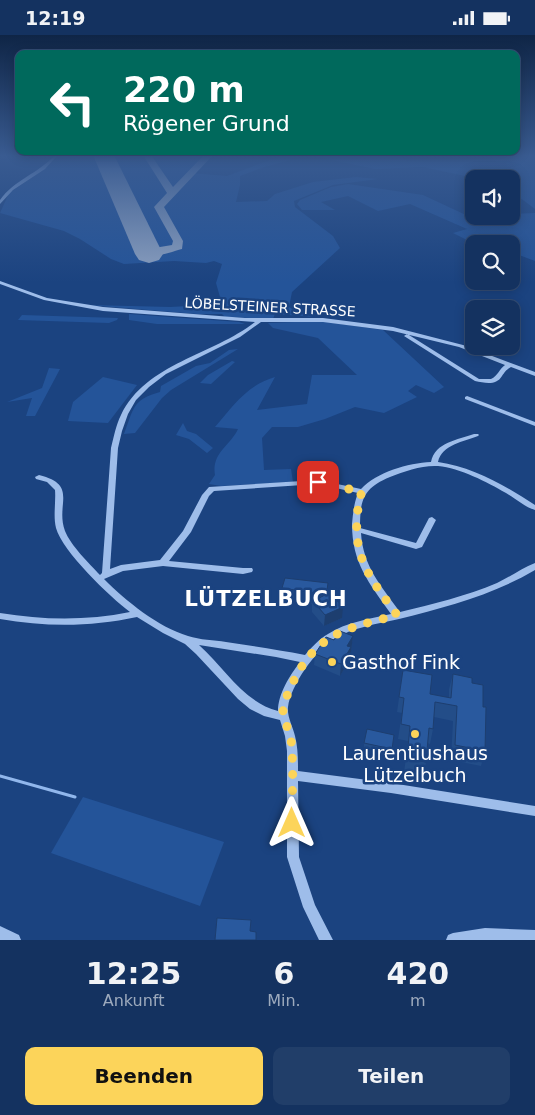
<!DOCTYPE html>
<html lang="de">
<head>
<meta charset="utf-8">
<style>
	body { margin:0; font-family:"DejaVu Sans",sans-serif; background:#213e69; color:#f1f3f6; height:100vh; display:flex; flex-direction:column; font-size:19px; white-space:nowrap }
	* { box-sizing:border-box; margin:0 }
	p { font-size:16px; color:#9daabd }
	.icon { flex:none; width:28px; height:28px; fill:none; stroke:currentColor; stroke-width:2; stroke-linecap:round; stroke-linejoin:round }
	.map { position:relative; height:905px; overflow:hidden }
	.panel { display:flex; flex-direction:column; background:#143260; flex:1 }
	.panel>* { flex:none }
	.banner { position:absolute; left:15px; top:15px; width:505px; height:105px; border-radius:10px; box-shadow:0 2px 12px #0003,0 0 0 1px #334d75; background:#00695c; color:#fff; overflow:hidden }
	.fabs { position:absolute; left:465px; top:135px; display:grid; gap:10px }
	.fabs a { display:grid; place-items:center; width:55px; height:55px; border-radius:10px; background:#143260; box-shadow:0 2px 12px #0003,0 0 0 1px #334d75; font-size:25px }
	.pin { position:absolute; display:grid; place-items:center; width:42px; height:42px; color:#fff; margin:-21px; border-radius:10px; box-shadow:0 2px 8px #0006 }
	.me { position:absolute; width:55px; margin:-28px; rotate:0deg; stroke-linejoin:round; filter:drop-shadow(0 0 4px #0008) }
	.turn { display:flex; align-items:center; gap:18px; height:105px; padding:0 25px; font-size:22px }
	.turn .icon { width:65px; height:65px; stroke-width:2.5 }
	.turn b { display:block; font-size:35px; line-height:42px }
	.eta { display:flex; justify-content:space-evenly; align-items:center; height:85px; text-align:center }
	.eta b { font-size:30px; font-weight:800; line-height:35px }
	.primary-button { display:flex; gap:10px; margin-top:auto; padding:10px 25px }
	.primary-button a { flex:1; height:58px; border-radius:10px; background:#fcd45a; color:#111; font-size:20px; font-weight:800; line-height:58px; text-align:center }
	.primary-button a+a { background:#213e69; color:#f1f3f6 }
	.status { display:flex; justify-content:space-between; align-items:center; height:35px; padding:0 25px; background:#143260; direction:ltr }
	.status svg { height:14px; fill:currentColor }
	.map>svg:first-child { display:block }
	.green { fill:#245499 }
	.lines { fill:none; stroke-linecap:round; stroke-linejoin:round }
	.stream { stroke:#91b7ec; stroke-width:3 }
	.taxiway { fill:#8da1c0; fill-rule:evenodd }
	.runway { fill:#8da1c0; fill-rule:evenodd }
	.minor { fill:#9ebdea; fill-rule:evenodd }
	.wall { fill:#234d88 }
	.shaded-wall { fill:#1d3e6f }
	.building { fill:#29599e; stroke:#1d3e6f }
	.route { stroke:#fcd45a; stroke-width:9; stroke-dasharray:0 16.2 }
	.poi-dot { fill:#fcd45a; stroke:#1b4380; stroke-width:2 }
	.labels { text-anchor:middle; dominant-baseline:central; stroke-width:5; stroke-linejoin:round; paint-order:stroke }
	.far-street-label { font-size:14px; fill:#fff; stroke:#1b4380 }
	.near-poi-label { font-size:19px; fill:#fff; stroke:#1b4380; text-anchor:start }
	.district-label { font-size:21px; font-weight:bold; letter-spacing:1px; fill:#fff; stroke:#1b4380 }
</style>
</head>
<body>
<div class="status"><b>12:19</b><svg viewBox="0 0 49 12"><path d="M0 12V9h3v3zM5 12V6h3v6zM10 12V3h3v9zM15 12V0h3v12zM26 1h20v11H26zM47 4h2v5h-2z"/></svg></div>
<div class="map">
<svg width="535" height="905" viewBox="0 0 535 905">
	<rect width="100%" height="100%" fill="#1b4380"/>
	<g class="green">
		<polygon points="59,120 208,120 191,138 227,141 281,121 293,121 290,125 261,133 240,141 240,150 236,167 267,166 275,159 313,147 356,142 378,144 333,150 294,166 295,172 333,201 340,213 292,257 289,272 297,277 314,282 275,279 273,284 225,282 222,279 197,279 88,270 170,272 226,269 224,262 220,262 216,248 222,229 214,226 206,228 174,226 124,229 111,224 80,204 64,196 0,178 9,158 46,133"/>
		<polygon points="308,120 400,120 407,126 496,127 491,120 535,120 535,174 511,156 511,144 479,144 423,132 375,134"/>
		<polygon points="348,149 423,160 468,181 511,181 511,179 535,178 535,226 511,217 511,209 475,209 453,198 467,194 410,169 378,176 348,161 321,167 335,175 302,175 297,169 300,165 331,152"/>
		<polygon points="129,279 239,287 245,289 157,289 129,285"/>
		<polygon points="22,280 118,283 117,285 109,288 18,285"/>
		<path d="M320,286L383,295L444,352L434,358L416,350L408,356L417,362L384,378L355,372L325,384L298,392H272L262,403L264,435L291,434L293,447L221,451L209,449L215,440C211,418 231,410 238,394L215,392C233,371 247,350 275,342L257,375L307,369L312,340H357L318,303L273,293L268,288Z"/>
		<path d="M238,314L171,355L162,363L135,398L124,399C134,373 132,365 160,357L161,351L196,331L210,328L229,315Z"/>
		<polygon points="232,326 235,327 211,349 200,348 208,340"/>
		<polygon points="49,333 60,334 35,381 26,381 32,363 7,367 42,353"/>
		<polygon points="103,342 137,350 108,388 68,386 73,367"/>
		<polygon points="183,388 187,396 196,399 213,413 207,418 189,404 176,400"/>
		<polygon points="83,762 224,807 200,871 51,818"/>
	</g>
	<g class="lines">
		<polyline class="stream" points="0,741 75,762"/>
		<path class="taxiway" d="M143,120H151L173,152L204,120H213L164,172L183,206L182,214C171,217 151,225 142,217L148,214L172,210L173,206L154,172L167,158Z"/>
		<polygon class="runway" points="93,120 114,120 163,219 159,225 149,228 139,225 135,219"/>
		<g class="minor">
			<path d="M55,120H58L45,134L13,155L0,169V165C14,145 39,138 55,120Z"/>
			<path d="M0,246L47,263L103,272L245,283H323L393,292L463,310L535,337V341L511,332C506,335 505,337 502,341C496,351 485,348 475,346L404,301L407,299L409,300L479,344H491C498,341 499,334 505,330L459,312L393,296L323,287H261L240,302L166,339L149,352L136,365L128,379L122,396L118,413L110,534L121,530L160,525L183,496L202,460L209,452L318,445L361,454C377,437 408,428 431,427C435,407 458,405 474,399H478L479,400L478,401C464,407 442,409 438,427C473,432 506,451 535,470V475C525,472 515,463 506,458C487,447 460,433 438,431C422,430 405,436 390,442C363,453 360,465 360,493L416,508L429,483L432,482L436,485L422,512L416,514L361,498C363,531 381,551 400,577C433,569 466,561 497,548C510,542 522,533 535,528V535C493,560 446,572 399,584C378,589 353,592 334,604C315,616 291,650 288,672C287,682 293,692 295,701C298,713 298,724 298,736L391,748L535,771V781L391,758L298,746L299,822L315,870L333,905H319L303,872L287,822V716L285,701L280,685L264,681L250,674L238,664L196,619L185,609L163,598L137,582C91,592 46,592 0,584V578C43,585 86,586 130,577C110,562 62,516 56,493C53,481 56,467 55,455L47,447L36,444L35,442L39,440C79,450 55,469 65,496C71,511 89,528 100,540L102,538L111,413C114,401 116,390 121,380C146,328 213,320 255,287L103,276L44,265L0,249ZM318,449L358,458C354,468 353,478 352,489C352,528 369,548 391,579C370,584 346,587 328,599C319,604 312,612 305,620C279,615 252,611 226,607C214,605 200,605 188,601C158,592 126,566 104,544L123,536L163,531L243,539L252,537L253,535L252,533H243L169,526L191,497L209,461L214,456ZM199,610L276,622L300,627C290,640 278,659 278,676C243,667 225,633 199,610Z"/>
			<polygon points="467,361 535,387 535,391 465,364 465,362"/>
			<polygon points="0,891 19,900 21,905 0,905"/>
			<polygon points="485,893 535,895 535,905 446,905 448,900 453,898"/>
		</g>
	</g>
	<g class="wall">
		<polygon points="236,270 250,273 243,278 236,276"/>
		<polygon points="282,553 328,556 342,583 324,591 312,577 312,569 282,565"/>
		<polygon points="353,601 350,624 340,641 314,630 315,619 334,605"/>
		<polygon points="403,635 430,659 449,663 449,654 453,639 472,648 483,672 485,716 481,731 451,725 453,686 434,682 433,694 430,709 427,708 426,727 423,742 404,738 408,706 398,704 402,678 397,677"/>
		<polygon points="394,700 391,722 364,716 364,708"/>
	</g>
	<g class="shaded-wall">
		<polygon points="250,267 250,273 243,278 243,272"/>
		<polygon points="343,572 342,583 324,591 325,580"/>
		<polygon points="353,601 350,624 340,641 341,629 347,611"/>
	</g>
	<g class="building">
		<polygon points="243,265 250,267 243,272 236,270"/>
		<polygon points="285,543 328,548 327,555 343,572 325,580 313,566 325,560 282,553"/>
		<polygon points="340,596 353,601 347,611 351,612 341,629 315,619 326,602 334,605"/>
		<polygon points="403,635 432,640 430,659 451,663 453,639 472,643 472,648 483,650 483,672 486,672 485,716 455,710 457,671 435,667 433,694 429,693 426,727 407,723 410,691 401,689 404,663 399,662"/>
		<polygon points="367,694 394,700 392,714 364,708"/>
		<polygon points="217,883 251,885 250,896 256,897 256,905 215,905"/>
	</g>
	<linearGradient id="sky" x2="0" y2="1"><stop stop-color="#0f2546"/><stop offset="0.49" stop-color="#395b91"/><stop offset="1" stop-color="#395b91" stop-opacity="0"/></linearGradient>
	<rect width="535" height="247" fill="url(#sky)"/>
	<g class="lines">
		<path class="route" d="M292,788C292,760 294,732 291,704C289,694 283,685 283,675C284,665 291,652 295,643C320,596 350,593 397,580C374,548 354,526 357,484C358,474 358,466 362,457L318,447"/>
	</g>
	<g class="poi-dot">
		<circle cx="332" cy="627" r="5"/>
		<circle cx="415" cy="699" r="5"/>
	</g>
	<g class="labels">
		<g class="far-street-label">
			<text transform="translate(270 272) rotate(3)">LÖBELSTEINER STRASSE</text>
		</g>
		<g class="near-poi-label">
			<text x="342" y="627">Gasthof Fink</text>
			<text x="415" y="718" text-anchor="middle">Laurentiushaus<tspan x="415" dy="22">Lützelbuch</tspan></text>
		</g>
		<g class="district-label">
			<text x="266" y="564">LÜTZELBUCH</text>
		</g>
	</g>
</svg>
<div class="fabs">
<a><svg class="icon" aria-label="sound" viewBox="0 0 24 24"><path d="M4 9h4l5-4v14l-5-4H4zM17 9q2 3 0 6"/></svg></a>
<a><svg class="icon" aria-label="search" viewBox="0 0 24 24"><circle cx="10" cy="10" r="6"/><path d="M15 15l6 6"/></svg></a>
<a><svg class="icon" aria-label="layers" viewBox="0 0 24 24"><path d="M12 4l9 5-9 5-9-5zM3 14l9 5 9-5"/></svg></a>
</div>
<div class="pin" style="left:318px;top:447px;background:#d93025"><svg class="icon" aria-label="arrive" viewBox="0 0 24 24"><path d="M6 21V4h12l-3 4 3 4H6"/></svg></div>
<svg class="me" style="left:292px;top:788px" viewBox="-20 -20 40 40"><path d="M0-17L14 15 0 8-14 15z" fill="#fcd45a" stroke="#fff" stroke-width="4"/></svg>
<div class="banner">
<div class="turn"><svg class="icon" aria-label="left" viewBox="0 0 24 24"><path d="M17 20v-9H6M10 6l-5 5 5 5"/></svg><div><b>220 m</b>Rögener Grund</div></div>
</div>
</div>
<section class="panel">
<div class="eta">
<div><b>12:25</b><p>Ankunft</p></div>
<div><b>6</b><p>Min.</p></div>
<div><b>420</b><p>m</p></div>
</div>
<div class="primary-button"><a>Beenden</a><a>Teilen</a></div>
</section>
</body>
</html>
